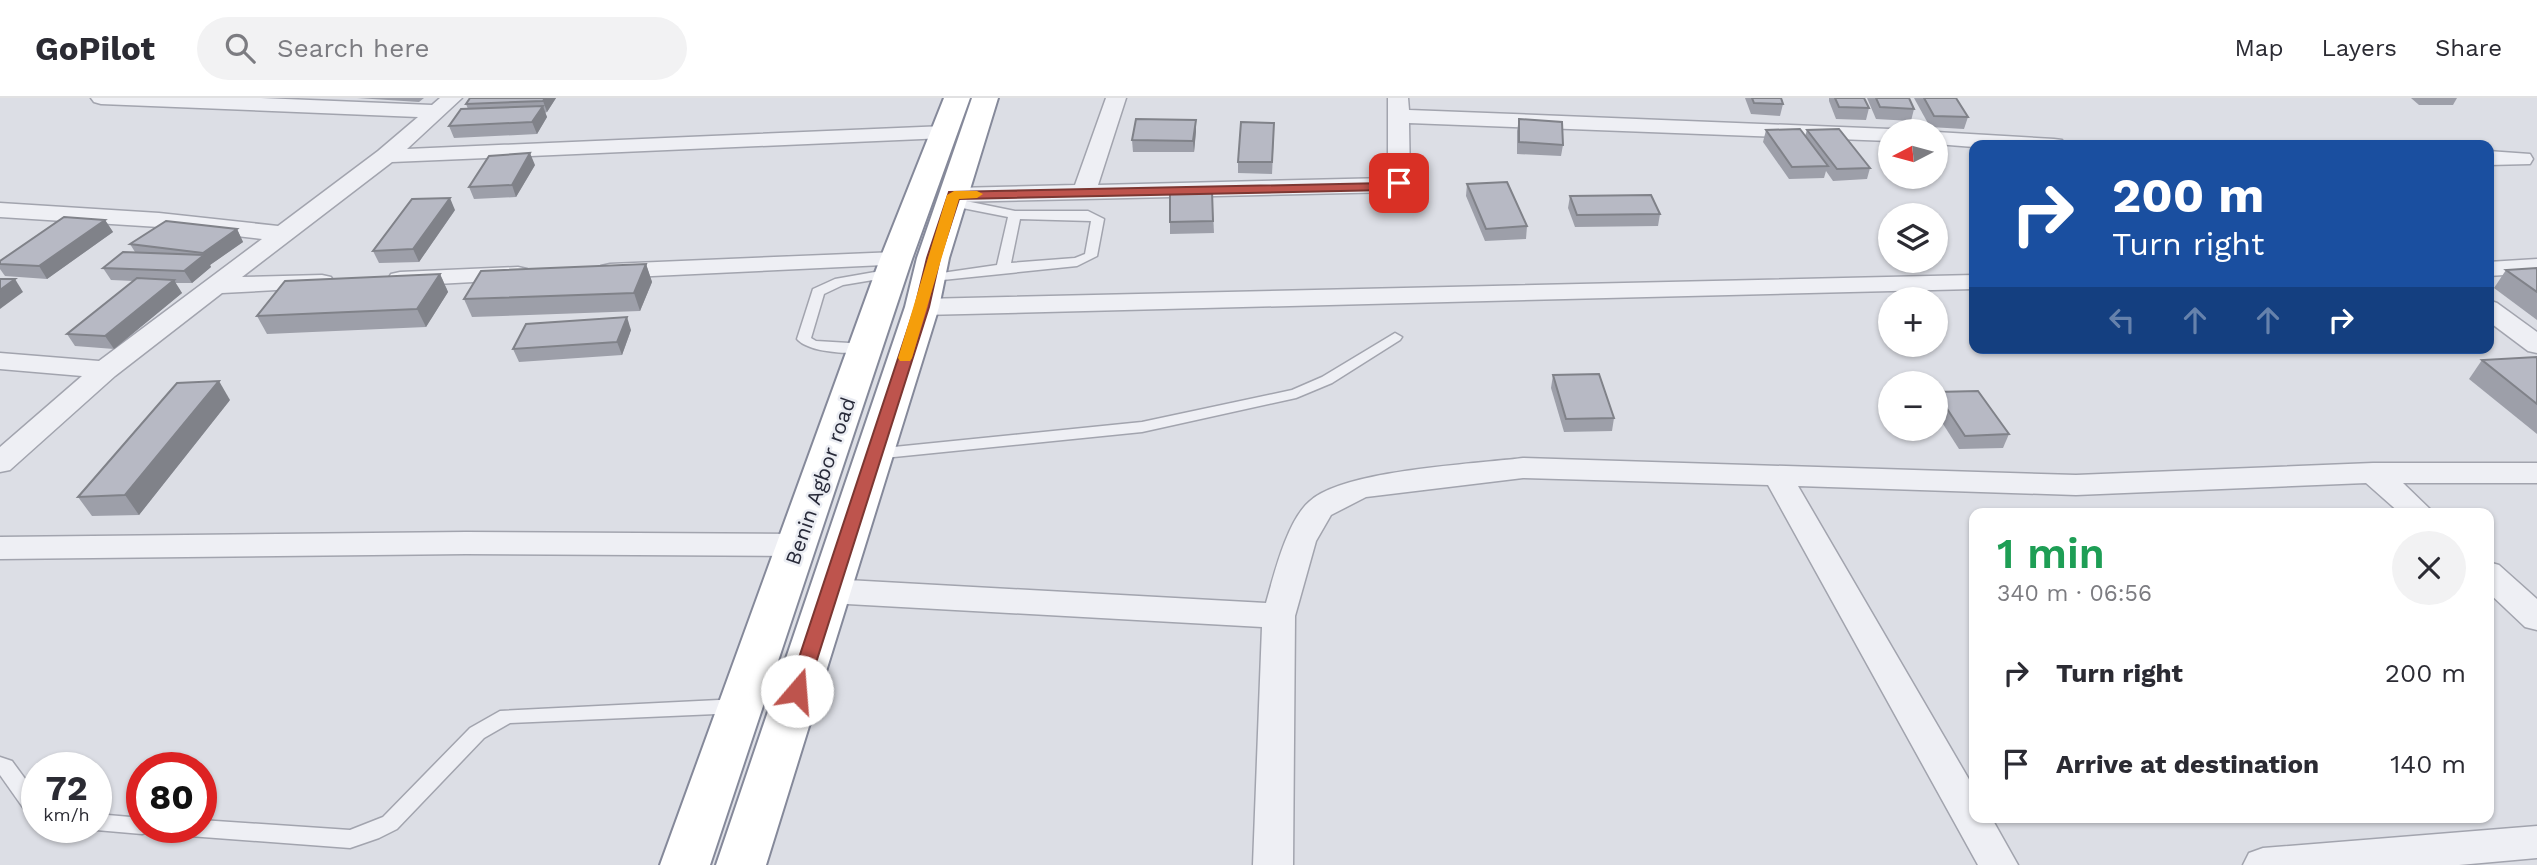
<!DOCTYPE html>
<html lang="en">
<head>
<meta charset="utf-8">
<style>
	body { margin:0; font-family:"Work Sans",sans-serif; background:#f2f2f3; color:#2b2b33; height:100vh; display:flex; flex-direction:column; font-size:26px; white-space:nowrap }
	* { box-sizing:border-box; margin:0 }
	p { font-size:23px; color:#7c7c81 }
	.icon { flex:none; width:38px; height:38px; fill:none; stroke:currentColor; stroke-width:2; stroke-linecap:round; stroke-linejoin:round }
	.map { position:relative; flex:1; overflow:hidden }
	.details { position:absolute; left:1969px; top:410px; width:525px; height:315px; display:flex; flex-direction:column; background:#fff; border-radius:14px; box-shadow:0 2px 5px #0004 }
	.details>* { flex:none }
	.guide { position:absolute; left:1969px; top:42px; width:525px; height:214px; border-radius:14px; box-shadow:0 2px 5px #0004; background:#1a4fa0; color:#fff; overflow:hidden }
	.needle { width:46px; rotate:264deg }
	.fabs { position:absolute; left:1878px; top:21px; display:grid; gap:14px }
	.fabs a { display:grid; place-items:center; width:70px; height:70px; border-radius:50%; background:#fff; box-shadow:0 2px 5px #0004; font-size:35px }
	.speed { position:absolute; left:21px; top:654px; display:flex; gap:14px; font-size:35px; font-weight:700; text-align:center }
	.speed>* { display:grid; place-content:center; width:91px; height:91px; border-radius:50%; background:#fff; box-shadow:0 2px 5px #0004; line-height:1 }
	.speed small { font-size:18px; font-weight:400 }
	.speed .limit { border:10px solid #d22; background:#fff; color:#111 }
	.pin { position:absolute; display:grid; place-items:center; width:60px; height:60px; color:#fff; margin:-30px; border-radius:14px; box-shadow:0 4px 10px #0006 }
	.me { position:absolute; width:77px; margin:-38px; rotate:18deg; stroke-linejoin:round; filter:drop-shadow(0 0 5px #0008) }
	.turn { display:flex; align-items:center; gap:24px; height:147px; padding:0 28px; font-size:32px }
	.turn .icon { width:91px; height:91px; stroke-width:2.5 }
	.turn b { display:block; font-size:49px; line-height:60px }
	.lanes { display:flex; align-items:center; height:66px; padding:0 28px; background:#0003; justify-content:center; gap:35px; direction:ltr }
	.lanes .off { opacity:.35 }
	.round { display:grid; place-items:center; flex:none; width:74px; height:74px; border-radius:37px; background:#f2f2f3 }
	.headline { display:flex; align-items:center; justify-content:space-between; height:119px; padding:0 28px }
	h1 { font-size:42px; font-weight:600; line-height:52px; color:#1e9e55 }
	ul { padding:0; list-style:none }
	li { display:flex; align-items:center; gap:21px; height:91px; padding:0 28px }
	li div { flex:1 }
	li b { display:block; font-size:26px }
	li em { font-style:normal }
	header { display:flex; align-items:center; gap:42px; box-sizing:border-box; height:98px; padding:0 35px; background:#fff; border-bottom:2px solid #e1e1e2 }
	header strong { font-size:33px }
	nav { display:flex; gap:38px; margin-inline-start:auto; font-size:24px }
	.search { width:490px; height:63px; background:#f2f2f3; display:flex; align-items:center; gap:18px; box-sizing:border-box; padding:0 24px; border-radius:38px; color:#7c7c81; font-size:26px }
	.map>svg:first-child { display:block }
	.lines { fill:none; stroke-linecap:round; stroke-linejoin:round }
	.service-casing { stroke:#a2a4ae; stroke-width:3 }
	.minor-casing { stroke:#a2a4ae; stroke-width:3 }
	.trunk-casing { stroke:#85899a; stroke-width:4 }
	.service { fill:#eeeff4; fill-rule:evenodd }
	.minor { fill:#eeeff4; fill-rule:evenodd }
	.trunk { fill:#fff; fill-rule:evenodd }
	.wall { fill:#9d9fa9 }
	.shaded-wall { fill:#808289 }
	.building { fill:#b7b9c4; stroke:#808289; stroke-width:2 }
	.route { fill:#be544d; stroke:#7c3732; stroke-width:2 }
	.slow { fill:#f59e0b }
	.labels { text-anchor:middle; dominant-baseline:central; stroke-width:5; stroke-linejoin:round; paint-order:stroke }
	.street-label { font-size:21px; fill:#282a39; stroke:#ebedf3 }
</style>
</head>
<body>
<header>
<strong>GoPilot</strong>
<div class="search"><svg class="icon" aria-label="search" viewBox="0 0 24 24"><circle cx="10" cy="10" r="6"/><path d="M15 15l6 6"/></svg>Search here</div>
<nav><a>Map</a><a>Layers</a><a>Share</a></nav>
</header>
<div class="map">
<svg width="2537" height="767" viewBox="0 0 2537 767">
	<rect width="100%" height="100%" fill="#dcdee5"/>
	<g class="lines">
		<g class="service-casing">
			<g id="service">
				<path d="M951,100L1015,113H1088L1104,121L1097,158L1077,168L923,184V178L928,177L997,167L1008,119L947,107V101ZM1020,121L1091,123L1085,156L1075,160L1011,165Z"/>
				<path d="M892,171L899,175L897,178L843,187L824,196L811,240L816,243L866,246L873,250L871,253C853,257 809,255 797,241L813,191L835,181Z"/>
				<polygon points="1395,235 1402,239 1400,242 1332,285 1296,300 1142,334 874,361 866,356 874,351 1142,324 1292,292 1322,279"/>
				<polygon points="739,601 746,603 748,608 746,613 739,615 510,625 484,640 397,731 379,740 350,750 189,738 182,736 179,730 201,730 201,722 350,732 383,719 470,630 500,613"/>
				<polygon points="0,659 12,663 37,697 37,716 24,711 0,677"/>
				<polygon points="96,716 142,720 142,730 151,730 149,734 142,736 96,732 89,730 96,730"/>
			</g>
		</g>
		<g class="minor-casing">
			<g id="minor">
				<polygon points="91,0 261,0 432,7 440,0 462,0 407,51 945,28 953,29 956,34 953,39 945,40 392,64 242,179 322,177 331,179 334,184 331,189 222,195 115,278 10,372 0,374 0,349 82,278 0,271 0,255 99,263 262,141 159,129 0,119 0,105 159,115 278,128 378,53 418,19 101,6 94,4"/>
				<polygon points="1106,0 1126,0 1098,87 1388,80 1388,0 1408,0 1409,12 1890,31 1898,33 1890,33 1890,43 1409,25 1410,84 1403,92 1395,94 954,104 946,102 943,97 946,92 954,90 1075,87"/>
				<polygon points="1936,34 2054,41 2062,42 2065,47 1974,49 1936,46"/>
				<polygon points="2488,53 2530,56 2533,61 2530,66 2488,67"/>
				<polygon points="896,154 905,156 908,161 905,166 610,180 601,178 598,173 601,168 610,166"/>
				<polygon points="2537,161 2537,175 2488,178 2488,164"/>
				<polygon points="518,169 527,171 530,176 527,181 400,188 391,186 388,181 391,176 400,174"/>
				<polygon points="1974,177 1974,191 922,217 913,214 909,209 913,204 922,201"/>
				<polygon points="2488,202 2497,205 2537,234 2537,255 2528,253 2488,223"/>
				<path d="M1523,360L2076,377L2373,365H2537V385H2403L2434,415H2400L2366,385L2076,397L1798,388L1974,690V719H1991L2018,767H1978L1768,387L1523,380L1366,399L1331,417L1316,443L1295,518L1293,767H1253L1262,529L829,505L818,501L813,493L818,485L829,481L1266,505C1274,477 1287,422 1310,403C1344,372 1474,366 1523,360Z"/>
				<polygon points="466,434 799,436 810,439 815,447 810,455 799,458 466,456 0,461 0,439"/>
				<polygon points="2488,464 2499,467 2537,501 2537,532 2525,529 2488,494"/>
				<polygon points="2537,728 2537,760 2459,767 2243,767 2249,755 2263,750"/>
			</g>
		</g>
		<g class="trunk-casing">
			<g id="trunk">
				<polygon points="944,0 970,0 912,161 710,767 660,767 880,161"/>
				<polygon points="972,0 998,0 949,160 939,209 766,767 716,767 905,209 917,160"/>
			</g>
		</g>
		<use href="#service" class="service"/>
		<use href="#minor" class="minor"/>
		<use href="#trunk" class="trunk"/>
	</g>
	<g class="wall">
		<polygon points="357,0 424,0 419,4"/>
		<polygon points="470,0 556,0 547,14 545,15 547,19 537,36 454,40 449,28 468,11 466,6"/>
		<polygon points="1745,0 1781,0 1783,6 1780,18 1751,16"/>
		<polygon points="1829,0 1864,0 1869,10 1866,22 1836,21 1829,3"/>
		<polygon points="1867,0 1909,0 1914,11 1911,23 1876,21"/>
		<polygon points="1914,0 1956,0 1968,19 1964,31 1930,29"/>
		<polygon points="2411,0 2457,0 2453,7 2419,7"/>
		<polygon points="1519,21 1563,47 1561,58 1517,56 1517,33"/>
		<polygon points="1766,32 1805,38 1807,32 1870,70 1867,81 1833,83 1826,73 1824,80 1789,81 1763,44"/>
		<polygon points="1196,33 1194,54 1133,54 1132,42"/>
		<polygon points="1274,36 1272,76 1238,75 1238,64"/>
		<polygon points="535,67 516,99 474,101 469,89"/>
		<polygon points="1467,86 1527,128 1526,141 1485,143 1466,98"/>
		<polygon points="1212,93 1214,135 1170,136 1170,124"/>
		<polygon points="1570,98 1660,116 1658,128 1575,129 1568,110"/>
		<polygon points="455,112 419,164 379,165 373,153"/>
		<polygon points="105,122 113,134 47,181 5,178 0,171 0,166"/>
		<polygon points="237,131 243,144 210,167 211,169 192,185 175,185 182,195 114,251 75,248 67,236 134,183 111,182 103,170 135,154 130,146"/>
		<polygon points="646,166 652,184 640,213 472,219 464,201"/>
		<polygon points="2537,170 2537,222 2494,190 2506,172"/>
		<polygon points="440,176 448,194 426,229 267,236 257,218"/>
		<polygon points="631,232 622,257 519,264 513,251"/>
		<polygon points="2537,259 2537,336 2469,281 2482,262"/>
		<polygon points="1553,277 1614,320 1612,333 1564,334 1551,290"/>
		<polygon points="1936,294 2009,336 2003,350 1959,351 1936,315"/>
		<polygon points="230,302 139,417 92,418 78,399"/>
	</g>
	<g class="shaded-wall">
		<polygon points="545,0 556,0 547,14 543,3"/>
		<polygon points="543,8 547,19 537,36 532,24"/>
		<polygon points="1196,22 1196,33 1194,54 1193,43"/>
		<polygon points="530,55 535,67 516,99 512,87"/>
		<polygon points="450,100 455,112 419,164 413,151"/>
		<polygon points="105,122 113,134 47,181 39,168"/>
		<polygon points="237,131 243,144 210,167 211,169 192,185 184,173 204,157 203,155"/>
		<polygon points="646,166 652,184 640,213 634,195"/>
		<polygon points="440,176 448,194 426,229 417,211"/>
		<polygon points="15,181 23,194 0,211 0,192"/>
		<polygon points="174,182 182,195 114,251 105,238"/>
		<polygon points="627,219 631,232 622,257 617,244"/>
		<polygon points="219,283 230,302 139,417 125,397"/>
	</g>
	<g class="building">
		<polygon points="470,0 545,0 543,3 466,6"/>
		<polygon points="1752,0 1781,0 1783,6 1754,5"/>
		<polygon points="1835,0 1864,0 1869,10 1839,9"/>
		<polygon points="1876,0 1909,0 1914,11 1880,9"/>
		<polygon points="1924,0 1956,0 1968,19 1934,18"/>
		<polygon points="543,8 532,24 449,28 461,11"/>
		<polygon points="1136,21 1196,22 1193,43 1132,42"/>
		<polygon points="1519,21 1562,24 1563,47 1519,44"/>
		<polygon points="1241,24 1274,25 1272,64 1238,64"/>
		<polygon points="1800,31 1828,68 1792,69 1766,32"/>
		<polygon points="1839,31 1870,70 1837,71 1807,32"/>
		<polygon points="530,55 512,87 469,89 489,58"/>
		<polygon points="1507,84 1527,128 1486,131 1467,86"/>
		<polygon points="1212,93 1213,123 1170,124 1170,94"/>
		<polygon points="1651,97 1660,116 1577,117 1570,98"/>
		<polygon points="450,100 413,151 373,153 412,101"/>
		<polygon points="64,119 105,122 39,168 0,166 0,163"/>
		<polygon points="166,123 237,131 203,155 130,146"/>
		<polygon points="123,154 204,157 184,173 103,170"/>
		<polygon points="646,166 634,195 464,201 481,173"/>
		<polygon points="2537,170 2537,194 2506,172"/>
		<polygon points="440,176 417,211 257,218 285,183"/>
		<polygon points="137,180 174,182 105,238 67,236"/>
		<polygon points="0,181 15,181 0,192"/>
		<polygon points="627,219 617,244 513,251 526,226"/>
		<polygon points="2537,259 2537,306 2482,262"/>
		<polygon points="1599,276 1614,320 1566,321 1553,277"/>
		<polygon points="219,283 125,397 78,399 177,285"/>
		<polygon points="1978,293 2009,336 1965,338 1936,294"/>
	</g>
	<polygon class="route" points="1399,81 1406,85 1387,92 959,101 940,160 929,209 807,593 804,598 791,598 788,593 915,209 927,160 949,94 1386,85"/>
	<polygon class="slow" points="954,93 977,93 983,96 977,100 959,101 912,260 910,263 900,263 898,260 947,97"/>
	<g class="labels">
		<g class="street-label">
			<text transform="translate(820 383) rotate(-71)">Benin Agbor road</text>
		</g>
	</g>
</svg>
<div class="fabs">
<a><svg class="needle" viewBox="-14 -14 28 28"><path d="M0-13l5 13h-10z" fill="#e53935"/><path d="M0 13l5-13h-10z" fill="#7c7c81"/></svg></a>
<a><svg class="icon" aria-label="layers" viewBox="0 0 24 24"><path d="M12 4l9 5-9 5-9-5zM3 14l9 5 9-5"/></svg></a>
<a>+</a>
<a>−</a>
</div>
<div class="speed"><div>72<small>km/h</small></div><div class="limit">80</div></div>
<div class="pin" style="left:1399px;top:85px;background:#d93025"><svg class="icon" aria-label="arrive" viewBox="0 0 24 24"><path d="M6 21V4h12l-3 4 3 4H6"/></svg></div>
<svg class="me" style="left:797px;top:593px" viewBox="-20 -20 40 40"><circle r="19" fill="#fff"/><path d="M0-13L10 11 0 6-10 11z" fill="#be544d"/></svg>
<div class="guide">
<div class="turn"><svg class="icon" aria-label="right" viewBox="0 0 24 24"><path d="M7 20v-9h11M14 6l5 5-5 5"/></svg><div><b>200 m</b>Turn right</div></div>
<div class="lanes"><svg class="icon off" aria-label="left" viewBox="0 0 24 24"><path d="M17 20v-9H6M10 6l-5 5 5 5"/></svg><svg class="icon off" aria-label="ahead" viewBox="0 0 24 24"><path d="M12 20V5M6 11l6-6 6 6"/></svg><svg class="icon off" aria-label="ahead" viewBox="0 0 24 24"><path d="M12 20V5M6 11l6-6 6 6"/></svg><svg class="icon" aria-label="right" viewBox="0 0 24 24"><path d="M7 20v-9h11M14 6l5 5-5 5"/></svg></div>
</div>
<section class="details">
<div class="headline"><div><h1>1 min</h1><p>340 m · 06:56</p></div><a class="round"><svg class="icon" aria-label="close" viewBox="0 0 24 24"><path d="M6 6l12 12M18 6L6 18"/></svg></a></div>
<ul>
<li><svg class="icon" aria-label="right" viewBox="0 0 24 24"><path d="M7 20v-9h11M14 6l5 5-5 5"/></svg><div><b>Turn right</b></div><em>200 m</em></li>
<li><svg class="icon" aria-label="arrive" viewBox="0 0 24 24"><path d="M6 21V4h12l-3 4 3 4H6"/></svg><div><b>Arrive at destination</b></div><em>140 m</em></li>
</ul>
</section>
</div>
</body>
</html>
